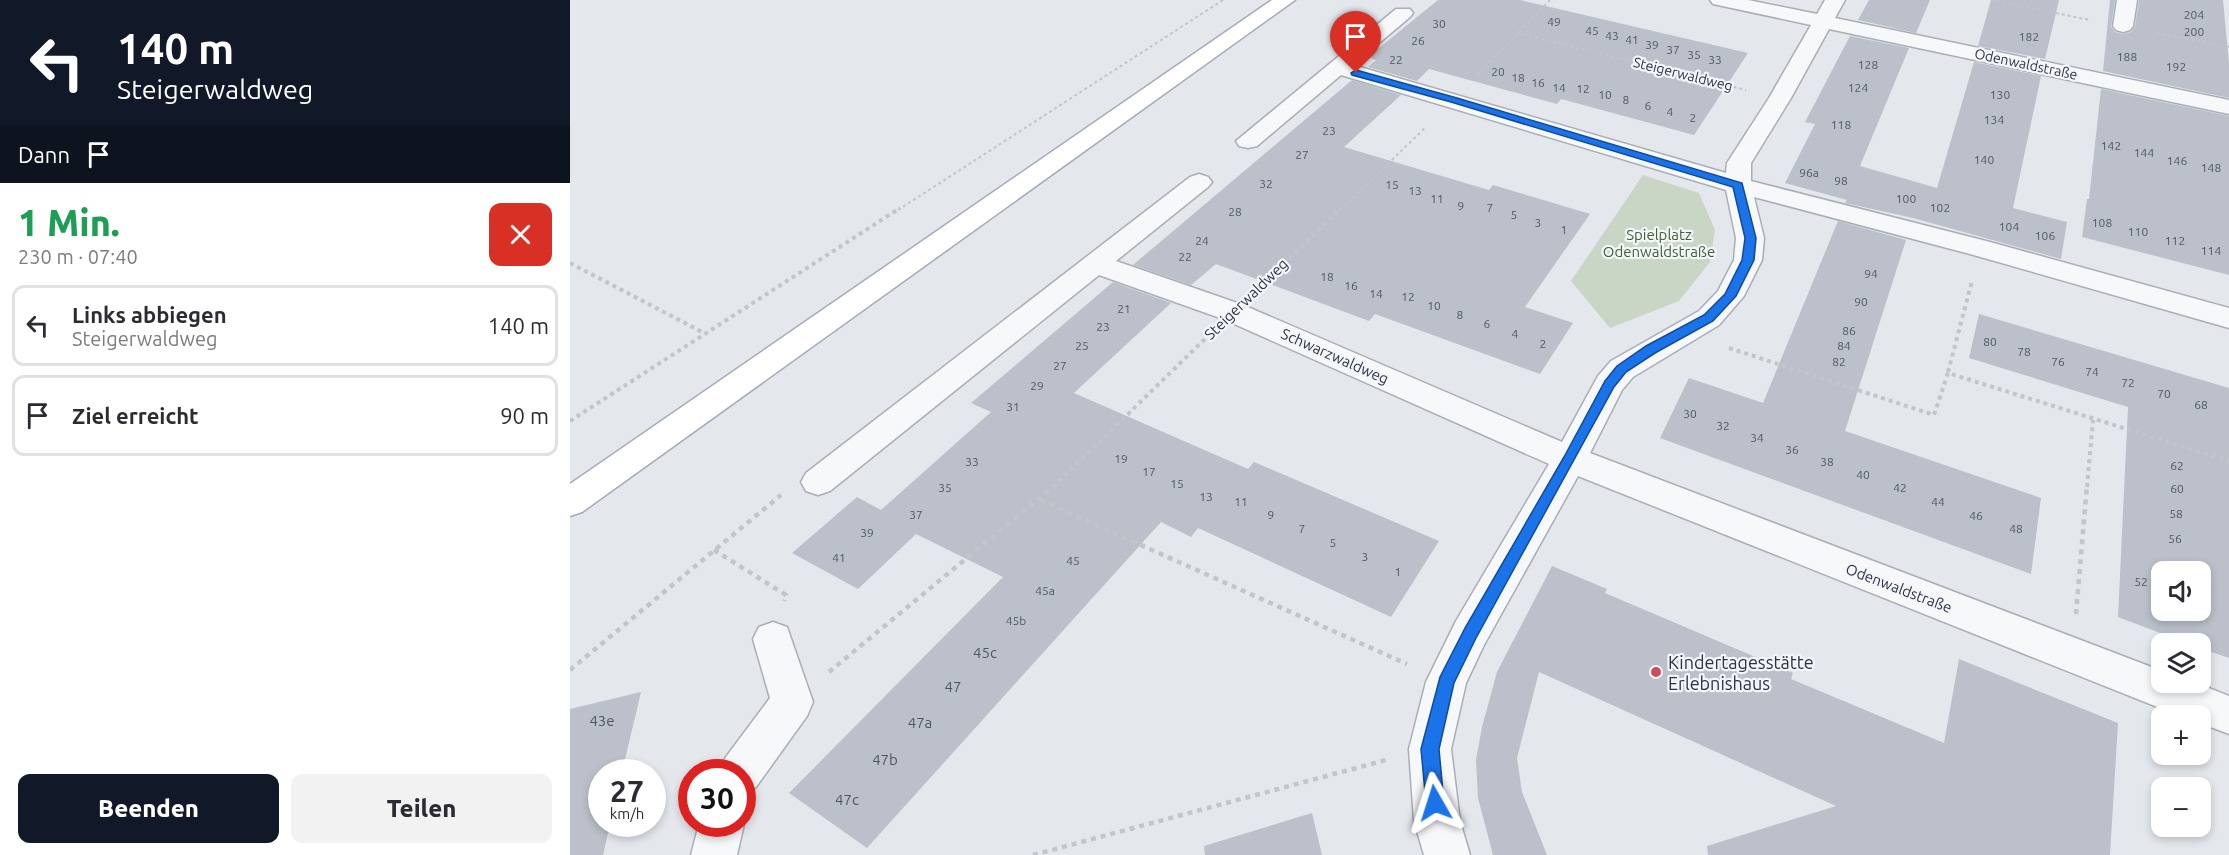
<!DOCTYPE html>
<html lang="de">
<head>
<meta charset="utf-8">
<style>
	body { margin:0; font-family:Ubuntu,sans-serif; background:#f2f2f3; color:#2b2b33; height:100vh; display:flex; flex-direction:column; font-size:22px; white-space:nowrap }
	* { box-sizing:border-box; margin:0 }
	p { font-size:20px; color:#7c7c81 }
	.icon { flex:none; width:33px; height:33px; fill:none; stroke:currentColor; stroke-width:2; stroke-linecap:round; stroke-linejoin:round }
	.map { position:relative; flex:1; overflow:hidden }
	.side { display:flex; flex-direction:column; background:#fff; width:570px }
	.side>* { flex:none }
	.hud { background:#111827; color:#fff; overflow:hidden }
	.fabs { position:absolute; left:1581px; top:561px; display:grid; gap:12px }
	.fabs a { display:grid; place-items:center; width:60px; height:60px; border-radius:12px; background:#fff; box-shadow:0 3px 9px #0003; font-size:30px }
	.speed { position:absolute; left:18px; top:759px; display:flex; gap:12px; font-size:30px; font-weight:700; text-align:center }
	.speed>* { display:grid; place-content:center; width:78px; height:78px; border-radius:50%; background:#fff; box-shadow:0 3px 9px #0003; line-height:1 }
	.speed small { font-size:15px; font-weight:400 }
	.speed .limit { border:9px solid #d22; background:#fff; color:#111 }
	.pin { position:absolute; display:grid; place-items:center; width:51px; height:51px; color:#fff; margin:-62px -26px; border-radius:50% 50% 50% 0; rotate:-45deg; box-shadow:0 0 6px #0007 }
	.pin .icon { rotate:45deg }
	.me { position:absolute; width:66px; margin:-33px; rotate:354deg; stroke-linejoin:round; filter:drop-shadow(0 0 4px #0008) }
	.turn { display:flex; align-items:center; gap:21px; height:126px; padding:0 18px; font-size:27px }
	.turn .icon { width:78px; height:78px; stroke-width:2.5 }
	.turn b { display:block; font-size:42px; line-height:51px }
	.then { display:flex; align-items:center; height:57px; padding:0 18px; background:#0003; gap:12px; font-size:22px }
	.round { display:grid; place-items:center; flex:none; width:63px; height:63px; border-radius:12px; background:#f2f2f3 }
	.overview { display:flex; align-items:center; justify-content:space-between; height:102px; padding:0 18px }
	h1 { font-size:36px; font-weight:800; line-height:45px; color:#1e9e55 }
	.primary-button { display:flex; gap:12px; margin-top:auto; padding:12px 18px }
	.primary-button a { flex:1; height:69px; border-radius:12px; background:#111827; color:#fff; font-size:24px; font-weight:800; line-height:69px; text-align:center }
	.primary-button a+a { background:#f2f2f3; color:#2b2b33 }
	ul { padding:0; list-style:none }
	li { display:flex; align-items:center; gap:18px; height:81px; margin:0 12px 9px; padding:0 6px; border:3px solid #e1e1e2; border-radius:12px }
	li div { flex:1 }
	li b { display:block; font-size:22px }
	li em { font-style:normal }
	main { display:flex; flex:1; min-height:0 }
	.map>svg:first-child { display:block }
	.green { fill:#c9d6c5 }
	.building { fill:#bbc0ca; fill-rule:evenodd }
	.lines { fill:none; stroke-linecap:round; stroke-linejoin:round }
	.minor-casing { stroke:#a9aeb7; stroke-width:3 }
	.major-casing { stroke:#a3abb8; stroke-width:3 }
	.path-far2 { stroke:#c2c5cb; stroke-width:2; stroke-dasharray:3 3; stroke-linecap:butt }
	.path-far1 { stroke:#c2c5cb; stroke-width:4; stroke-dasharray:4 4; stroke-linecap:butt }
	.path { stroke:#c2c5cb; stroke-width:4.5; stroke-dasharray:5 5; stroke-linecap:butt }
	.minor { fill:#f7f8fa; fill-rule:evenodd }
	.major { fill:#fff; fill-rule:evenodd }
	.route { fill:#1a73e8; stroke:#114b97; stroke-width:1.5 }
	.poi-dot { fill:#d1495b; stroke:#f4f6f9; stroke-width:2 }
	.labels { text-anchor:middle; dominant-baseline:central; stroke-width:4.5; stroke-linejoin:round; paint-order:stroke }
	.number-label { font-size:12px; fill:#4f5766 }
	.far-street-label { font-size:14px; fill:#2b3445; stroke:#f4f6f9 }
	.park-label { font-size:15px; fill:#3f6138; stroke:#f4f6f9 }
	.street-label { font-size:15px; fill:#2b3445; stroke:#f4f6f9 }
	.near-number-label { font-size:15px; fill:#4f5766 }
	.near-poi-label { font-size:18px; fill:#2b3445; stroke:#f4f6f9; text-anchor:start }
</style>
</head>
<body>
<main>
<section class="side">
<div class="hud">
<div class="turn"><svg class="icon" aria-label="left" viewBox="0 0 24 24"><path d="M17 20v-9H6M10 6l-5 5 5 5"/></svg><div><b>140 m</b>Steigerwaldweg</div></div>
<div class="then">Dann<svg class="icon" aria-label="arrive" viewBox="0 0 24 24"><path d="M6 21V4h12l-3 4 3 4H6"/></svg></div>
</div>
<div class="overview"><div><h1>1 Min.</h1><p>230 m · 07:40</p></div><a class="round" style="background:#d93025;color:#fff"><svg class="icon" aria-label="close" viewBox="0 0 24 24"><path d="M6 6l12 12M18 6L6 18"/></svg></a></div>
<ul>
<li><svg class="icon" aria-label="left" viewBox="0 0 24 24"><path d="M17 20v-9H6M10 6l-5 5 5 5"/></svg><div><b>Links abbiegen</b><p>Steigerwaldweg</p></div><em>140 m</em></li>
<li><svg class="icon" aria-label="arrive" viewBox="0 0 24 24"><path d="M6 21V4h12l-3 4 3 4H6"/></svg><div><b>Ziel erreicht</b></div><em>90 m</em></li>
</ul>
<div class="primary-button"><a>Beenden</a><a>Teilen</a></div>
</section>
<div class="map">
<svg width="1659" height="855" viewBox="0 0 1659 855">
	<rect width="100%" height="100%" fill="#e4e7ec"/>
	<polygon class="green" points="1073,175 1129,193 1145,230 1140,262 1109,301 1040,328 1001,281"/>
	<g class="building">
		<polygon points="868,0 950,0 1178,53 1124,135 991,99 987,104 859,69 847,81 798,67 806,60 798,57"/>
		<polygon points="1299,0 1360,0 1346,33 1288,20"/>
		<polygon points="1421,0 1489,0 1475,59 1408,46"/>
		<polygon points="1540,0 1545,0 1541,27 1545,32 1552,34 1561,32 1565,27 1569,0 1653,0 1659,64 1659,98 1533,71"/>
		<polygon points="1280,36 1339,48 1290,166 1367,188 1404,62 1471,76 1443,208 1497,222 1491,259 1343,218 1275,203 1277,200 1215,183 1245,124 1235,122"/>
		<polygon points="782,80 831,95 774,147 919,190 923,185 1020,214 955,307 1003,323 970,374 805,314 799,321 646,264 621,285 563,265"/>
		<polygon points="1531,89 1659,116 1659,275 1512,237 1517,199 1519,199"/>
		<polygon points="1268,221 1336,240 1275,431 1471,498 1461,574 1090,438 1119,378 1193,403"/>
		<polygon points="543,282 601,303 504,393 678,469 684,462 869,541 821,617 628,528 621,537 591,522 297,848 219,793 433,577 346,534 288,589 222,553 287,497 311,510 421,412 401,403"/>
		<path d="M1409,314L1659,388V658L1630,648V644H1619L1548,617L1558,407L1399,358ZM1592,572H1630V610H1592Z"/>
		<polygon points="982,566 1037,589 1035,593 1223,673 1221,679 1374,743 1389,659 1548,723 1540,855 1138,855 1137,846 1266,806 969,672 947,758 952,792 977,855 923,855 908,798 906,760 912,727 927,672"/>
		<polygon points="71,692 52,772 32,772 32,824 40,824 33,855 0,855 0,709"/>
		<polygon points="742,813 752,855 635,855 634,846"/>
	</g>
	<g class="lines">
		<g class="minor-casing">
			<g id="minor">
				<polygon points="1140,0 1178,0 1247,14 1255,0 1275,0 1265,18 1659,100 1659,114 1259,29 1221,98 1181,163 1181,181 1420,242 1659,308 1659,328 1400,254 1184,197 1194,238 1192,260 1174,296 1149,325 1063,377 1052,390 1020,453 1592,671 1592,682 1624,682 1659,696 1659,734 1630,723 1630,716 1610,716 1008,476 914,645 896,683 881,749 890,821 900,855 854,855 844,821 839,749 856,682 886,621 979,464 653,319 529,275 260,491 248,495 236,491 231,482 236,473 620,177 629,174 638,177 642,182 638,187 546,261 673,305 992,442 1028,376 1041,361 1129,311 1148,291 1164,260 1166,238 1156,190 771,75 687,146 678,148 669,146 666,141 826,9 840,9 843,13 840,17 783,65 1156,173 1157,163 1199,98 1241,25 1143,4"/>
				<polygon points="1547,0 1567,0 1563,26 1560,30 1553,32 1546,30 1543,26"/>
				<polygon points="203,622 217,627 243,702 237,716 186,787 172,793 172,772 149,772 156,757 200,698 183,639 189,627"/>
				<polygon points="172,821 174,824 167,855 121,855 129,824 172,824"/>
			</g>
		</g>
		<g class="major-casing">
			<polygon id="major" points="702,0 725,0 12,512 0,516 0,484"/>
		</g>
		<g class="path-far2">
			<polyline points="1421,0 1520,20"/>
			<polyline points="948,33 1176,90"/>
			<polyline points="1586,33 1659,47"/>
			<polyline points="907,75 980,0"/>
			<polyline points="328,210 653,0"/>
			<polyline points="770,210 856,127"/>
		</g>
		<g class="path-far1">
			<polyline points="0,263 134,333"/>
			<polyline points="690,286 771,208"/>
			<polyline points="1159,348 1364,415 1378,373 1659,461"/>
			<polyline points="1378,372 1402,281"/>
			<polyline points="0,421 330,208"/>
			<polyline points="483,487 635,339"/>
			<polyline points="1517,487 1523,420"/>
		</g>
		<g class="path">
			<polyline points="470,500 837,664"/>
			<polyline points="144,550 216,595 214,601"/>
			<polyline points="1506,614 1517,485"/>
			<polyline points="0,670 211,495"/>
			<polyline points="259,672 485,485"/>
			<polyline points="463,855 816,760"/>
		</g>
		<use href="#minor" class="minor"/>
		<use href="#major" class="major"/>
	</g>
	<polygon class="route" points="786,70 887,98 1172,183 1186,238 1184,260 1166,296 1143,321 1085,353 1056,372 1044,387 906,638 884,683 869,749 874,803 872,809 865,812 859,809 856,803 851,749 870,677 895,628 994,457 1035,381 1047,366 1076,346 1134,315 1155,294 1172,260 1175,238 1163,187 881,102 782,75 781,73"/>
	<circle class="poi-dot" cx="1086" cy="672" r="6"/>
	<g class="labels">
		<g class="number-label">
			<text x="1624" y="14">204</text>
			<text x="984" y="21">49</text>
			<text x="869" y="23">30</text>
			<text x="1022" y="30">45</text>
			<text x="1624" y="31">200</text>
			<text x="1042" y="35">43</text>
			<text x="1459" y="36">182</text>
			<text x="1062" y="39">41</text>
			<text x="848" y="40">26</text>
			<text x="1082" y="44">39</text>
			<text x="1103" y="49">37</text>
			<text x="1124" y="54">35</text>
			<text x="1557" y="56">188</text>
			<text x="826" y="59">22</text>
			<text x="1145" y="59">33</text>
			<text x="1298" y="64">128</text>
			<text x="1606" y="66">192</text>
			<text x="928" y="71">20</text>
			<text x="948" y="77">18</text>
			<text x="968" y="82">16</text>
			<text x="989" y="87">14</text>
			<text x="1288" y="87">124</text>
			<text x="1013" y="88">12</text>
			<text x="1035" y="94">10</text>
			<text x="1430" y="94">130</text>
			<text x="1056" y="99">8</text>
			<text x="1078" y="105">6</text>
			<text x="1100" y="111">4</text>
			<text x="1123" y="117">2</text>
			<text x="1424" y="119">134</text>
			<text x="1271" y="124">118</text>
			<text x="759" y="130">23</text>
			<text x="1541" y="145">142</text>
			<text x="1574" y="152">144</text>
			<text x="732" y="154">27</text>
			<text x="1414" y="159">140</text>
			<text x="1607" y="160">146</text>
			<text x="1641" y="167">148</text>
			<text x="1239" y="172">96a</text>
			<text x="1271" y="180">98</text>
			<text x="696" y="183">32</text>
			<text x="822" y="184">15</text>
			<text x="845" y="190">13</text>
			<text x="867" y="198">11</text>
			<text x="1336" y="198">100</text>
			<text x="891" y="205">9</text>
			<text x="920" y="207">7</text>
			<text x="1370" y="207">102</text>
			<text x="665" y="211">28</text>
			<text x="944" y="214">5</text>
			<text x="968" y="222">3</text>
			<text x="1532" y="222">108</text>
			<text x="1439" y="226">104</text>
			<text x="994" y="229">1</text>
			<text x="1568" y="231">110</text>
			<text x="1475" y="235">106</text>
			<text x="632" y="240">24</text>
			<text x="1605" y="240">112</text>
			<text x="1641" y="250">114</text>
			<text x="615" y="256">22</text>
			<text x="1301" y="273">94</text>
			<text x="757" y="276">18</text>
			<text x="781" y="285">16</text>
			<text x="806" y="293">14</text>
			<text x="838" y="296">12</text>
			<text x="1291" y="301">90</text>
			<text x="864" y="305">10</text>
			<text x="554" y="308">21</text>
			<text x="890" y="314">8</text>
			<text x="917" y="323">6</text>
			<text x="533" y="326">23</text>
			<text x="1279" y="330">86</text>
			<text x="945" y="333">4</text>
			<text x="1420" y="341">80</text>
			<text x="973" y="343">2</text>
			<text x="512" y="345">25</text>
			<text x="1274" y="345">84</text>
			<text x="1454" y="351">78</text>
			<text x="1269" y="361">82</text>
			<text x="1488" y="361">76</text>
			<text x="490" y="365">27</text>
			<text x="1522" y="371">74</text>
			<text x="1558" y="382">72</text>
			<text x="467" y="385">29</text>
			<text x="1594" y="393">70</text>
			<text x="1631" y="404">68</text>
			<text x="443" y="406">31</text>
			<text x="1120" y="413">30</text>
			<text x="1153" y="425">32</text>
			<text x="1187" y="437">34</text>
			<text x="1222" y="449">36</text>
			<text x="551" y="458">19</text>
			<text x="402" y="461">33</text>
			<text x="1257" y="461">38</text>
			<text x="1607" y="465">62</text>
			<text x="579" y="471">17</text>
			<text x="1293" y="474">40</text>
			<text x="607" y="483">15</text>
			<text x="375" y="487">35</text>
			<text x="1330" y="487">42</text>
			<text x="1607" y="488">60</text>
			<text x="636" y="496">13</text>
			<text x="671" y="501">11</text>
			<text x="1368" y="501">44</text>
			<text x="1606" y="513">58</text>
			<text x="346" y="514">37</text>
			<text x="701" y="514">9</text>
			<text x="1406" y="515">46</text>
			<text x="732" y="528">7</text>
			<text x="1446" y="528">48</text>
			<text x="297" y="532">39</text>
			<text x="1605" y="538">56</text>
			<text x="763" y="542">5</text>
			<text x="795" y="556">3</text>
			<text x="269" y="557">41</text>
			<text x="503" y="560">45</text>
			<text x="828" y="571">1</text>
			<text x="1571" y="581">52</text>
			<text x="475" y="590">45a</text>
			<text x="446" y="620">45b</text>
		</g>
		<g class="far-street-label">
			<text transform="translate(1456 64) rotate(12)">Odenwaldstraße</text>
			<text transform="translate(1113 74) rotate(14)">Steigerwaldweg</text>
		</g>
		<g class="park-label">
			<text x="1089" y="234">Spielplatz<tspan x="1089" dy="17">Odenwaldstraße</tspan></text>
		</g>
		<g class="street-label">
			<text transform="translate(676 299) rotate(-44)">Steigerwaldweg</text>
			<text transform="translate(765 356) rotate(24)">Schwarzwaldweg</text>
			<text transform="translate(1329 588) rotate(21)">Odenwaldstraße</text>
		</g>
		<g class="near-number-label">
			<text x="415" y="652">45c</text>
			<text x="383" y="686">47</text>
			<text x="32" y="720">43e</text>
			<text x="350" y="722">47a</text>
			<text x="315" y="759">47b</text>
			<text x="277" y="799">47c</text>
		</g>
		<g class="near-poi-label">
			<text x="1098" y="662">Kindertagesstätte<tspan x="1098" dy="21">Erlebnishaus</tspan></text>
		</g>
	</g>
</svg>
<div class="fabs">
<a><svg class="icon" aria-label="sound" viewBox="0 0 24 24"><path d="M4 9h4l5-4v14l-5-4H4zM17 9q2 3 0 6"/></svg></a>
<a><svg class="icon" aria-label="layers" viewBox="0 0 24 24"><path d="M12 4l9 5-9 5-9-5zM3 14l9 5 9-5"/></svg></a>
<a>+</a>
<a>−</a>
</div>
<div class="speed"><div>27<small>km/h</small></div><div class="limit">30</div></div>
<div class="pin" style="left:786px;top:73px;background:#d93025"><svg class="icon" aria-label="arrive" viewBox="0 0 24 24"><path d="M6 21V4h12l-3 4 3 4H6"/></svg></div>
<svg class="me" style="left:865px;top:803px" viewBox="-20 -20 40 40"><path d="M0-17L14 15 0 8-14 15z" fill="#1a73e8" stroke="#fff" stroke-width="4"/></svg>
</div>
</main>
</body>
</html>
